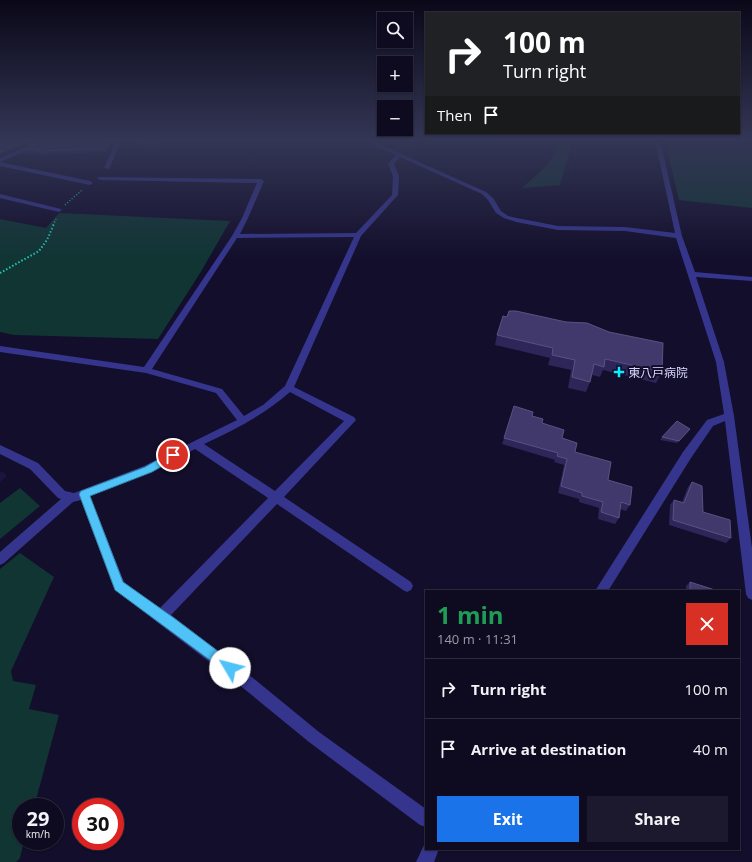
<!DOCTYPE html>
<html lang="en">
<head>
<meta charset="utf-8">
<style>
	body { margin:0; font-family:"Open Sans","Noto Sans JP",sans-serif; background:#1c182d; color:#f1f3f6; height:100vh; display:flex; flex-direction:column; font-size:15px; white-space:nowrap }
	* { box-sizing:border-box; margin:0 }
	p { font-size:13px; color:#9b9aa5 }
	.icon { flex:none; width:22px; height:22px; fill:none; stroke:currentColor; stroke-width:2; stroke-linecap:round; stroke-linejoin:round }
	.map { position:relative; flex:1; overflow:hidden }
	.drawer { position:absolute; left:425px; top:590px; width:315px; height:260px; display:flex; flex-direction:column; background:#0e0a20; border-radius:0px; box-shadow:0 1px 3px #0004,0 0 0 1px #2e2b3e }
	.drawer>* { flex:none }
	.guide { position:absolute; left:425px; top:12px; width:315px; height:122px; border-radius:0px; box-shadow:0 1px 3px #0004,0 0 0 1px #2e2b3e; background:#202124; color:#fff; overflow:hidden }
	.fabs { position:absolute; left:377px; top:12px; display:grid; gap:8px }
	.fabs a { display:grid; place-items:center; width:36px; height:36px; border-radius:0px; background:#0e0a20; box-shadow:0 1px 3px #0004,0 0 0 1px #2e2b3e; font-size:20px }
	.speed { position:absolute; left:12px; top:798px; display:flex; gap:8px; font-size:20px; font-weight:700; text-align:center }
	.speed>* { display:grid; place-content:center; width:52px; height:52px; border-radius:50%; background:#0e0a20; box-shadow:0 1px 3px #0004,0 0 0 1px #2e2b3e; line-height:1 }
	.speed small { font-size:10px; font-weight:400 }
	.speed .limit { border:6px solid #d22; background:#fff; color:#111 }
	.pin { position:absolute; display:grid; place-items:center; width:34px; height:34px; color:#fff; margin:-17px; border:2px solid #fff; border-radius:50%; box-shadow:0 1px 4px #0007 }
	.me { position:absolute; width:44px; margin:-22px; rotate:307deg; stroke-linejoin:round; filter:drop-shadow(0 0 3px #0008) }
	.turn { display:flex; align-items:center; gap:14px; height:84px; padding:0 12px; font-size:18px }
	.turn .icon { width:52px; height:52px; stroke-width:2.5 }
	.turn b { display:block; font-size:28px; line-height:34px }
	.then { display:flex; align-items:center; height:38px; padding:0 12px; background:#0003; gap:8px; font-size:15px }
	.round { display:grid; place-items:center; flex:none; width:42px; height:42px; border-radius:0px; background:#1c182d }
	.overview { display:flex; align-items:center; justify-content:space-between; height:68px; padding:0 12px }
	h1 { font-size:24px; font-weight:700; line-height:30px; color:#1e9e55 }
	.button { display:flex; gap:8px; margin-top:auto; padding:8px 12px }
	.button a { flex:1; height:46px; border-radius:0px; background:#1a73e8; color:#fff; font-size:16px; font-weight:700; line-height:46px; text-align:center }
	.button a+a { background:#1c182d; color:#f1f3f6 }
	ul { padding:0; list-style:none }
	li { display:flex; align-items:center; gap:12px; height:60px; padding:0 12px; border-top:1px solid #2e2b3e }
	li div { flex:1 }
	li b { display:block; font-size:15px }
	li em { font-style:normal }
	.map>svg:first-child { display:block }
	.green { fill:#103533 }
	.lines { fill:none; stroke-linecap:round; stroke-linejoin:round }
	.path-far1 { stroke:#24c6b7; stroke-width:1.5; stroke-dasharray:1 2; stroke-linecap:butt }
	.path { stroke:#24c6b7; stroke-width:2; stroke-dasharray:1.5 2; stroke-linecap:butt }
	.minor { fill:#35358e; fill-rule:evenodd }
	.wall { fill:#2e2559 }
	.shaded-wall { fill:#1b143f }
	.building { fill:#41396b; stroke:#595282 }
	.route { fill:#4fc3f7; stroke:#337fa1 }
	.poi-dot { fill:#04efff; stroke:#120e2b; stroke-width:1.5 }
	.labels { text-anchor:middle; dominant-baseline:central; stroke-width:4; stroke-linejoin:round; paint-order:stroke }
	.poi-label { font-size:12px; fill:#dbd8ff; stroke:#120e2b; text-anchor:start }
</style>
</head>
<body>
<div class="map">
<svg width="752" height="862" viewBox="0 0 752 862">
	<rect width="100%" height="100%" fill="#120e2b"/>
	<g class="green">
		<polygon points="385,140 422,140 406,149"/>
		<path d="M557,140H568L572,144L560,185L522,188C536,175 558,160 557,140Z"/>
		<polygon points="665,140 708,140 752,144 752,208 679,200"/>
		<polygon points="59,213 230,221 202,270 158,339 14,335 0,332 0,219 46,228"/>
		<polygon points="20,488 40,506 0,539 0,503"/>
		<polygon points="20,553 54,577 11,671 13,681 36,685 29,709 59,715 34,807 21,807 21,841 24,841 20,858 16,862 0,862 0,569"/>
	</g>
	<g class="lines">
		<g class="path-far1">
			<polyline points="65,205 82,190"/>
			<polyline points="53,225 56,219"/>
		</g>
		<polyline class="path" points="0,273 39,251 47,240 54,224"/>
		<g class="minor">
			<polygon points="60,140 62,141 62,143 42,144 0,162 0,158 39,141"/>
			<polygon points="88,140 121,140 109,169 104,168 116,142 90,143 88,142"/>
			<path d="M367,140H373L381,145L486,192L493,198L501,211L508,216L517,218L558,226L625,227L675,233L655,140H660L682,236L695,272L752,277V281L696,277L724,362L734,416L752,548V600L748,598L746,594L725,421L713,426L691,458L608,591H595L683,452L707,420L724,414L716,362L676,238L625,231L558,230L516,222L504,218L496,213L488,200L482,194L400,157L394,164L399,176L398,195L361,236L294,387L354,417L356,420L284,497L411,582L413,586L411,590L407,592L403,590L277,504L171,615L247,673L319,732L426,809V827L420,825L309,742L237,683L115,590L81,500L73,502L4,563L0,565V552L61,499L58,498L30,469L0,454V445L38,463L65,491L74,493L144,466L237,420L216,393L146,373L0,352V346L144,367L232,236L242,218L257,183L100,180L97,178L98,177L261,179L264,181L248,218L240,234L356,233L392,195L393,176L388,164L396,155L377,147ZM354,237L285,386L263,405L244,416L222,389L152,369L237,238ZM290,392L344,421L275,491L204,444C236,429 262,416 290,392ZM195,449L268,498L160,608L124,582L90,496L152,472Z"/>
			<polygon points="0,162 90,181 93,183 90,185 0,166"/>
			<polygon points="0,194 61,209 62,210 59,212 0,198"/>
			<polygon points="425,843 426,849 439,849 434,862 416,862"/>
		</g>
	</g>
	<g class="wall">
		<polygon points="0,140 3,155 0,155"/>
		<polygon points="111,140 112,144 107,152 39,155 38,153 23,154 21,150"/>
		<polygon points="165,140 160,146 144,146 142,143"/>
		<polygon points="497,335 662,372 656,383 603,370 600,377 592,375 590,382 586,392 568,388 571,370 548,365 550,358 495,345"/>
		<polygon points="532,416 562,438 575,452 608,480 630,505 626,511 620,509 619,518 615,524 598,519 599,508 579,502 579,499 558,493 564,465 554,462 555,460 502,444 504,438"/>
		<polygon points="688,431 677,443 660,440 662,437"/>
		<polygon points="692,482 703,512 731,538 726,543 669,525 670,505 674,500 682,502 688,487"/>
		<polygon points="690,582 718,591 686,591 686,586"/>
	</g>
	<g class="shaded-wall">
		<polygon points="31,140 38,140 3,155 2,152"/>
		<polygon points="111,140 112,144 107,152 106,149"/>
		<polygon points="161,140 165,140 160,146 159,143"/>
		<polygon points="2,471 7,476 0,482 0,473"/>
	</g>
	<g class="building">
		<polygon points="0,140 31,140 2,152 0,153"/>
		<polygon points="111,140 106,149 37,151 42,149 21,150 41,142"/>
		<polygon points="145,140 161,140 159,143 142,143"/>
		<polygon points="509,311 516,311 566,322 587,323 609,332 663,343 662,372 605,359 604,367 594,364 590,382 572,377 575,360 552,355 553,348 497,335 503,316 507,317"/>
		<polygon points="514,406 533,412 532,416 543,419 542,423 564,430 562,438 577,443 575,452 611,462 608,480 632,487 630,505 621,502 619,518 601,512 603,502 582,496 582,493 561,486 567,459 557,456 558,453 504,438"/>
		<polygon points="677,421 690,429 679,441 662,437"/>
		<polygon points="692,482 702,486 703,512 730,520 731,538 673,520 674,500 684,503"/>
		<polygon points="690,582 718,591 690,591"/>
	</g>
	<linearGradient id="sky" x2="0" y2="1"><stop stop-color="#0a0818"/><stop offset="0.54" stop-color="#333655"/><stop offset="1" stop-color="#333655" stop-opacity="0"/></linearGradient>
	<rect width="752" height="260" fill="url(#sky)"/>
	<polygon class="route" points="173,451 176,452 177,455 176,458 152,472 90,496 123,582 174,618 235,664 237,668 235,673 230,675 115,590 79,494 81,491 145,467"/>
	<path class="poi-dot" d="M617 366h4v4h4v4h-4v4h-4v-4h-4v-4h4z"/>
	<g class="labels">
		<g class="poi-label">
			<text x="628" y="372">東八戸病院</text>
		</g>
	</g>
</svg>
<div class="fabs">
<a><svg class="icon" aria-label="search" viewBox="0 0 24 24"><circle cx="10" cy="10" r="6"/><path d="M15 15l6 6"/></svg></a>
<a>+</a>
<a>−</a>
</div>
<div class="speed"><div>29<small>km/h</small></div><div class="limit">30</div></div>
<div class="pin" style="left:173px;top:455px;background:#d93025"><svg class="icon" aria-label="arrive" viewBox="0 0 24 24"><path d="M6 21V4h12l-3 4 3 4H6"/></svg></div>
<svg class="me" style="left:230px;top:668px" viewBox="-20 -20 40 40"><circle r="19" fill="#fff"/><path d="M0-13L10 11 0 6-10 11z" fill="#4fc3f7"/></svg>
<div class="guide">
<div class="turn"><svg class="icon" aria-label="right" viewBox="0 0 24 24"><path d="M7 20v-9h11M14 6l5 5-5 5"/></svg><div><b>100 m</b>Turn right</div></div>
<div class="then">Then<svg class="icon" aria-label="arrive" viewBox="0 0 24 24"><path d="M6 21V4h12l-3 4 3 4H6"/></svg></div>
</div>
<section class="drawer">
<div class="overview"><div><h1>1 min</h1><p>140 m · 11:31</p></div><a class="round" style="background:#d93025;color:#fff"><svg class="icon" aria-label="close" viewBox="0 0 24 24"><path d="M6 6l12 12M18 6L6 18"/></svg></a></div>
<ul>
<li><svg class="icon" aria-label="right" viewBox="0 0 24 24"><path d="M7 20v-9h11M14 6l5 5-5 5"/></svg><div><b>Turn right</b></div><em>100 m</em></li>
<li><svg class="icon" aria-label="arrive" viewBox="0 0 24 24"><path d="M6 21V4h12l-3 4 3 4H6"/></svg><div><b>Arrive at destination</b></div><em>40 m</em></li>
</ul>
<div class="button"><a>Exit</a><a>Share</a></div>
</section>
</div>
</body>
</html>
